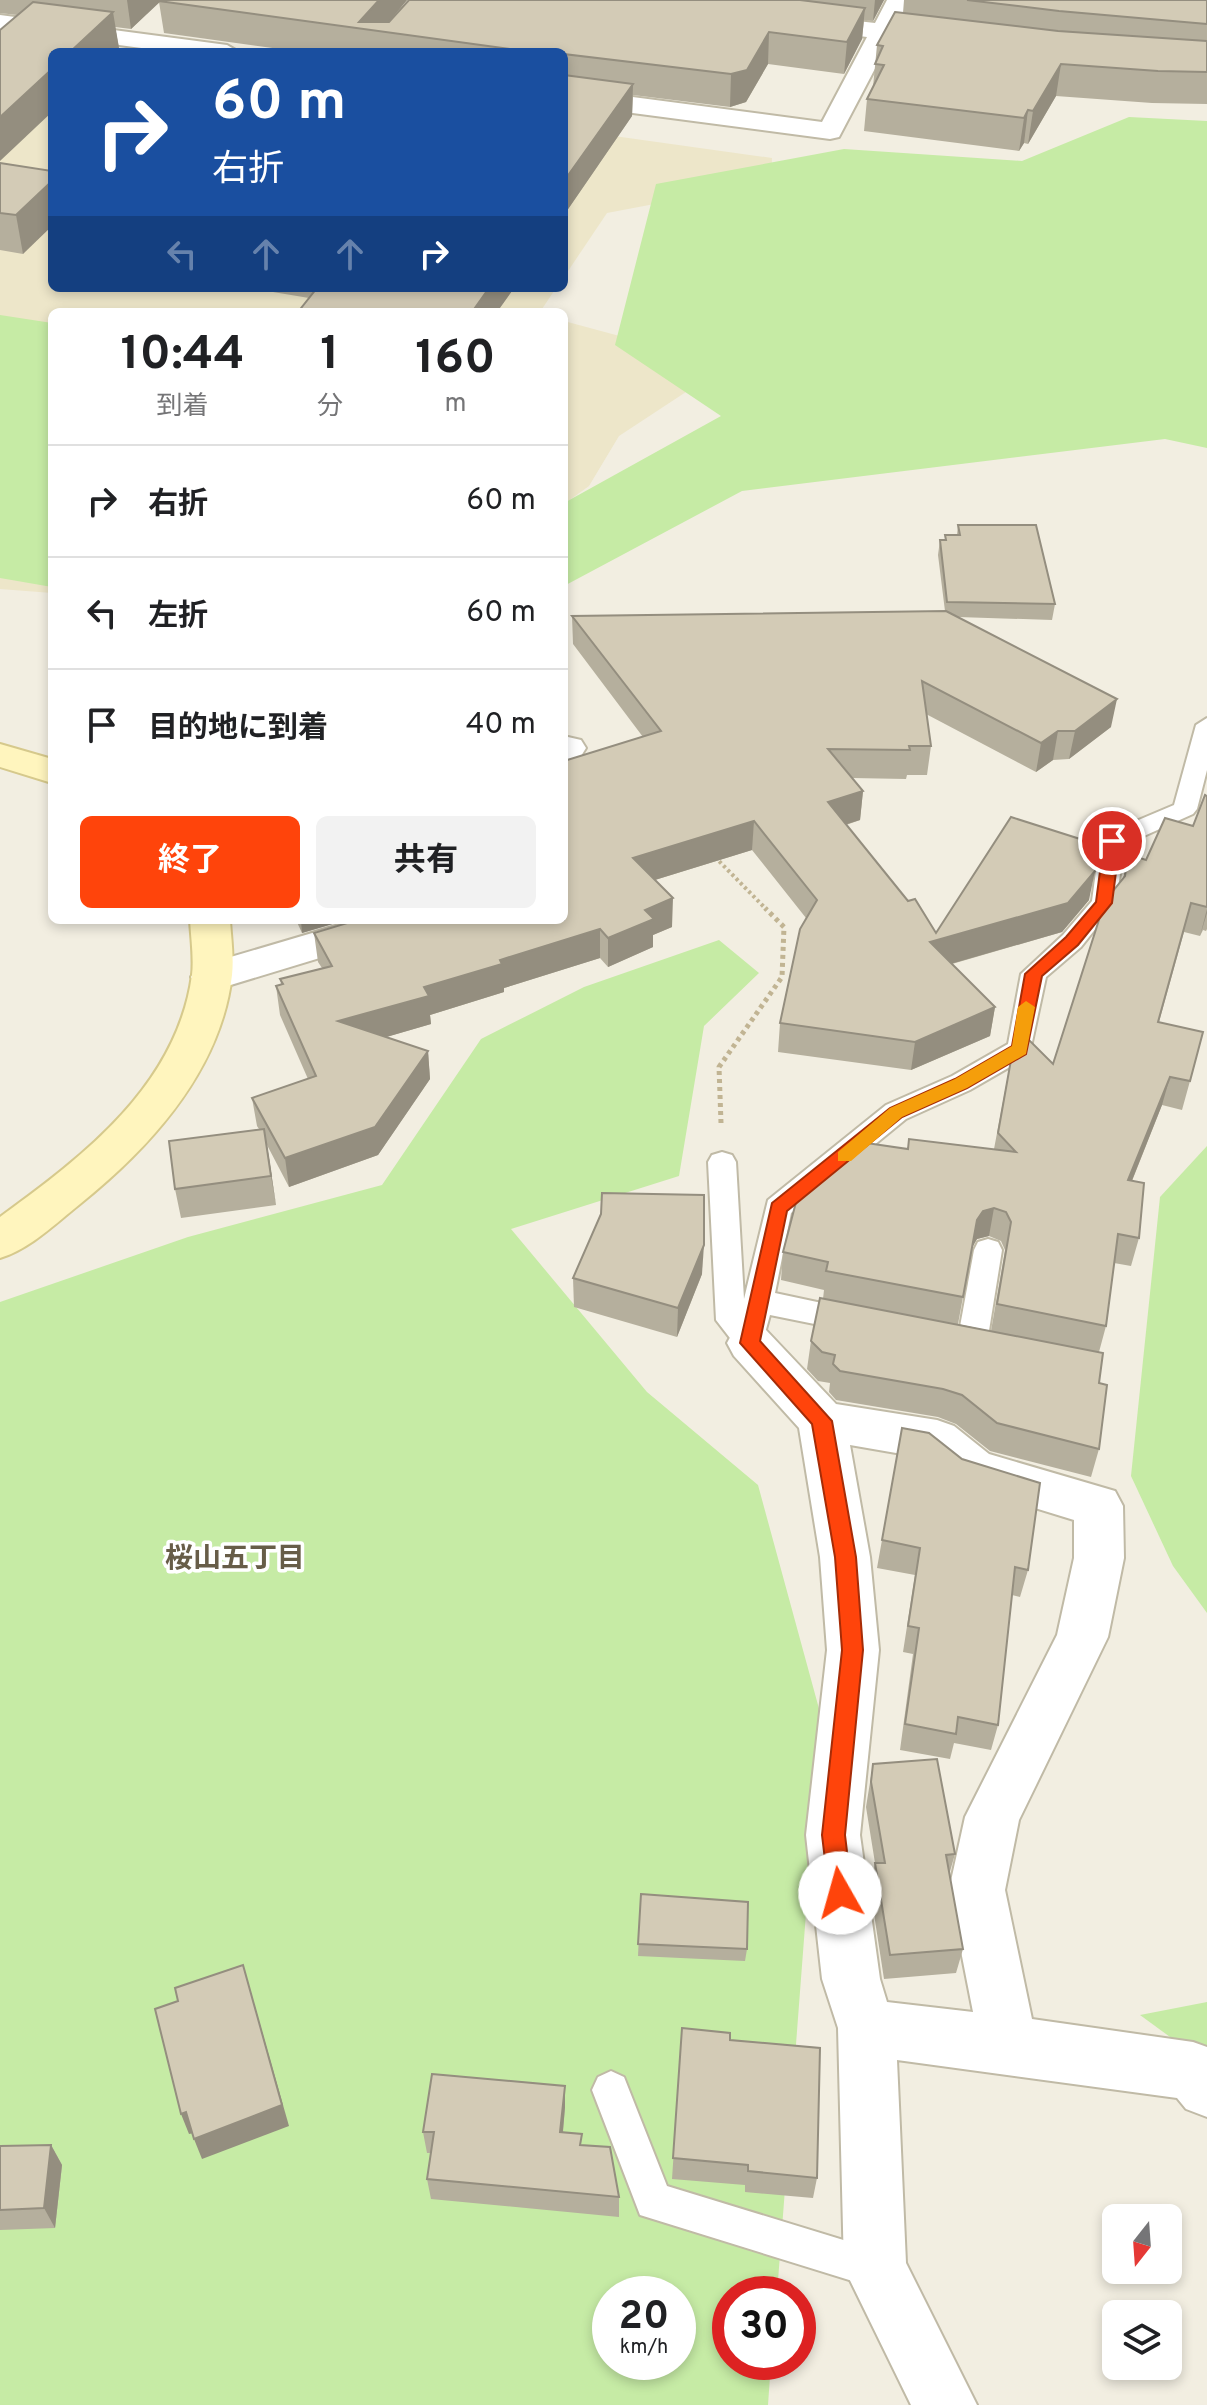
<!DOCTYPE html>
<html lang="ja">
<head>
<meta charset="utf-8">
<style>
	body { margin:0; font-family:Overpass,"Noto Sans JP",sans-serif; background:#f2f2f2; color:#202124; height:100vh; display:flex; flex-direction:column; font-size:30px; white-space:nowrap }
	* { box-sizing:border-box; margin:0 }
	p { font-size:26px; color:#757577 }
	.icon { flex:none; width:44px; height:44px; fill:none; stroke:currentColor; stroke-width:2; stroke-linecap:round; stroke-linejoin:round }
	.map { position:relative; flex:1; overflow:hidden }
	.drawer { position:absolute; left:48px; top:308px; width:520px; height:616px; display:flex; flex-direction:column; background:#fff; border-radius:12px; box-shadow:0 4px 12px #0003 }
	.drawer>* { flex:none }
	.top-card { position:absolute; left:48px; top:48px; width:520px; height:244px; border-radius:12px; box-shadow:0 4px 12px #0003; background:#1a4fa0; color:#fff; overflow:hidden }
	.needle { width:52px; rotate:197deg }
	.controls { position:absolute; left:1102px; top:2204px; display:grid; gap:16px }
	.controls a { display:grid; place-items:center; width:80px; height:80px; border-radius:12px; background:#fff; box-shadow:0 4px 12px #0003; font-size:40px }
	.speed { position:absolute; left:592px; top:2276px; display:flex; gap:16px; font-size:40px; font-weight:700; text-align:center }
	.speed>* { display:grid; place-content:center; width:104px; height:104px; border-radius:50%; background:#fff; box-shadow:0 4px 12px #0003; line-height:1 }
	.speed small { font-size:20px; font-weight:400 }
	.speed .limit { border:12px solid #d22; background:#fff; color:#111 }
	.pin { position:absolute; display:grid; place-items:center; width:68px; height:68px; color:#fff; margin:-34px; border:4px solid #fff; border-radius:50%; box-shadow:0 2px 8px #0007 }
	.me { position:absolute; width:88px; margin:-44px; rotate:353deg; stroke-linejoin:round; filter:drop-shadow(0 0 6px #0008) }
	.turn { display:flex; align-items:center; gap:28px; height:168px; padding:0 32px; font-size:36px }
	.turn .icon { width:104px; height:104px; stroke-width:2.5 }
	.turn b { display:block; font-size:56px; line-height:68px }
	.lanes { display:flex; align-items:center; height:76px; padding:0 32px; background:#0003; justify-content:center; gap:40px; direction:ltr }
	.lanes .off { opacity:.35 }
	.eta { display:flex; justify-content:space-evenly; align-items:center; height:136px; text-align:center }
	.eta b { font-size:48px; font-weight:700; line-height:56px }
	.cta { display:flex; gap:16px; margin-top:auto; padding:16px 32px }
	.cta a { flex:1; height:92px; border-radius:12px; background:#ff440b; color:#fff; font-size:32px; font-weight:700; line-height:92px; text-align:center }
	.cta a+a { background:#f2f2f2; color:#202124 }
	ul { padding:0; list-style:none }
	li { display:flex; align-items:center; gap:24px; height:112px; padding:0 32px; border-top:2px solid #e0e0e0 }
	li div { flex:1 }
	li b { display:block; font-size:30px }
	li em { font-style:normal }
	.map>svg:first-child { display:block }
	.education { fill:#ede6c9 }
	.green { fill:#c6eba5; fill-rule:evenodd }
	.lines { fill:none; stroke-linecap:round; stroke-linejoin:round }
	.lane-casing { stroke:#c0baa6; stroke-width:4 }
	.street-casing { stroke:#c0baa6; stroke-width:4 }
	.secondary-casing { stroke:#d6c98c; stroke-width:4 }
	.path-far1 { stroke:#c1b493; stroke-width:4; stroke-dasharray:3 3; stroke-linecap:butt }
	.path { stroke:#c1b493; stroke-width:5; stroke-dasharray:4 4; stroke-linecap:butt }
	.lane { fill:#fff; fill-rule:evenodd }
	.street { fill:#fff; fill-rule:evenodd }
	.secondary { fill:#fff5be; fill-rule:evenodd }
	.wall { fill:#b5af9d; fill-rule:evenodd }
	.shaded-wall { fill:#948e7f }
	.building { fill:#d3cbb6; stroke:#948e7f; stroke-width:2 }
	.route { fill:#ff440b; stroke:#a62c07; stroke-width:2 }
	.slow { fill:#f59e0b }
	.labels { text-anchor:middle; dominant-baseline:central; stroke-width:7; stroke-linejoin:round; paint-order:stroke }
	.neighbourhood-label { font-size:28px; font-weight:bold; fill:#675d48; stroke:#fff }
</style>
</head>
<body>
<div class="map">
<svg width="1207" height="2405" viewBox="0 0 1207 2405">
	<rect width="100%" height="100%" fill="#f2eee1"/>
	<g class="education">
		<polygon points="0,51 52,58 52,288 556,288 540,312 52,312 52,593 0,589"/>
		<polygon points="564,129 772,158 771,182 607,213 564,277"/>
		<polygon points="564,321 727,365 619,436 589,486 564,504"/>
	</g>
	<g class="green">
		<polygon points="1129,117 1207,121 1207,448 1165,439 742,491 564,586 564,503 721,416 615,345 656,184 844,149 1022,161"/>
		<polygon points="0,315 52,323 52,587 0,578"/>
		<path d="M719,940L759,973L704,1026L679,1176L511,1229L647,1392L758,1485L821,1716L777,2294H730V2362H771L768,2405H0V1302L188,1237L382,1185L481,1039L584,987ZM610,2294H678V2362H610Z"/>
		<polygon points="1207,1146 1207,1613 1173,1566 1131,1476 1160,1197"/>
		<polygon points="1207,2002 1207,2064 1140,2015"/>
	</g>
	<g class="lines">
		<g class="lane-casing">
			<g id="lane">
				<polygon points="1207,718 1207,770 1197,809 1193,814 1124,845 1116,903 1081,947 1046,977 1029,1056 970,1090 906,1119 791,1213 775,1293 864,1312 869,1320 864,1328 854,1332 770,1315 760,1351 750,1355 740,1351 716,1320 708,1162 712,1155 722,1152 732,1155 736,1162 744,1299 768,1200 886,1105 952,1076 1008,1044 1021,974 1063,935 1092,901 1100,841 1103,835 1174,805 1196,725"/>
				<polygon points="988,1239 998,1242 1002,1250 987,1343 982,1351 972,1355 962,1351 957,1343 974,1250 978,1242"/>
				<polygon points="611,2071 624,2077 667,2186 889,2254 895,2268 889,2282 875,2288 640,2215 592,2090 598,2077"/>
			</g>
		</g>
		<g class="street-casing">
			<g id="street">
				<polygon points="887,0 911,0 897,26 942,32 954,39 942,46 890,40 839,137 830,139 564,104 564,88 822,122 867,37 804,29 792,22 804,15 875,23"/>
				<polygon points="0,15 227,45 239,52 171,52 0,29"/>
				<polygon points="568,737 581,740 586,748 581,756 564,760 564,738"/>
				<polygon points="356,920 421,920 415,929 211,991 197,987 191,977 197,967"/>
				<path d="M750,1325L766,1330L836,1404L937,1420L954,1426L989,1454L1115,1491L1123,1506L1124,1558L1108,1637L1019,1820L1005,1890L1032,2019L1193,2042L1207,2047V2117L1186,2109L1177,2098L897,2060L906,2263L977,2405H911L844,2268L838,2028L822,1979L806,1835L827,1650L820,1557L799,1428L734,1356L727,1343L734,1330ZM850,1445L925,1458L957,1484L1074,1520V1558L1057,1635L965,1817L949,1890L973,2012L887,2002L880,1979L860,1835L879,1650L870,1557Z"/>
			</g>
		</g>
		<g class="secondary-casing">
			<g id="secondary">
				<polygon points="0,744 52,759 52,783 0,767"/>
				<path d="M190,920H230C231,938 234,957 232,975C221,1070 152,1146 80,1204C56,1223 30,1249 0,1258V1217C84,1156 177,1085 192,975C194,958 191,938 190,920Z"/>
			</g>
		</g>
		<polyline class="path-far1" points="715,857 767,910"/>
		<polyline class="path" points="721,1123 719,1067 782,977 784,927 765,908"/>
		<use href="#lane" class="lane"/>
		<use href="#street" class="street"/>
		<use href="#secondary" class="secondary"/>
	</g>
	<g class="wall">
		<polygon points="0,0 407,0 389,22 409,0 884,0 873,21 864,20 862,39 844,74 768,64 746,102 730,107 633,95 632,116 564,215 564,52 302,52 164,33 159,2 131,29 115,27 119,48 17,15 0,13"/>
		<polygon points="904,0 1207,0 1207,104 1152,103 1056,96 1028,144 1024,143 1019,151 864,131 867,99 873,87 877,45 903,13"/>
		<polygon points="0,163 52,171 23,254 0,250"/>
		<polygon points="272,288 514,288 497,312 298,312 309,298 273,292"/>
		<polygon points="958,525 1055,604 1052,620 958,617 1111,727 1069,759 1053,760 1036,772 926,714 931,746 927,775 907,775 906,779 852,778 863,791 860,820 846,825 908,901 936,933 1089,900 1062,932 952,964 995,1007 990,1036 911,1070 778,1052 780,1023 806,918 752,850 655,880 672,927 653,935 653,947 608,967 600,958 504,988 504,992 430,1015 431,1024 386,1037 428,1051 430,1079 378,1155 289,1187 267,1145 276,1205 181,1218 175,1189 259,1129 257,1126 252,1098 308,1079 280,1015 276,986 281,984 280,979 322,968 318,962 314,933 564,920 643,737 573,644 572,616 945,611 938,555 940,540 945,540 945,535 957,535"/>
		<path d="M1207,796V929L1206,931L1203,930L1200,936L1184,932L1159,1022L1190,1081L1182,1110L1162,1105L1132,1181L1139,1238L1131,1266L1114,1263L1106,1326L1099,1352V1449L1091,1477L990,1451L956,1424L938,1417L836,1400L829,1392L830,1383L818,1381L807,1369L811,1341L823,1299L824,1290L781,1280L783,1252L994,1149L1014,1043L1053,1064L1123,879L1128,854L1146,860L1193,826ZM989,1236L1001,1241L1005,1250L991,1331L958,1324L972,1248L977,1239Z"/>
		<polygon points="296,920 346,920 302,933"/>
		<polygon points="702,1274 677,1337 574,1307 573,1278"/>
		<polygon points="902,1428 1028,1570 1020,1597 1012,1595 998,1725 991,1750 954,1743 950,1759 900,1750 913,1654 903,1652 915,1575 877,1568"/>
		<polygon points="873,1764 955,1854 949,1875 963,1949 956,1973 884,1979 870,1888 875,1863 866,1807"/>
		<polygon points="641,1894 747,1949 745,1961 638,1956"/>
		<polygon points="682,2028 730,2040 817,2178 813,2198 745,2192 745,2185 672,2179"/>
		<polygon points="565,2086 565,2107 563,2132 582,2146 619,2197 619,2217 431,2199 427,2179 431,2153 427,2153 423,2132"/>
		<polygon points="51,2145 62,2165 55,2228 0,2230 0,2146"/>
	</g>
	<g class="shaded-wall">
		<polygon points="127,0 162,0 131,29"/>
		<polygon points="379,0 407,0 381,31 359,22"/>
		<polygon points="875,0 884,0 873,21"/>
		<polygon points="865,8 862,39 844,74 847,42"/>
		<polygon points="113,12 119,48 114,52 70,52"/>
		<polygon points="769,32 768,64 746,102 730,107 731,74"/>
		<polygon points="1061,64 1056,96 1028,144 1033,111"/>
		<polygon points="52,69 52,112 0,161 0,117"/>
		<polygon points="633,84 632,116 564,215 564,181"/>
		<polygon points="1028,110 1024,143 1019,151 1024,118"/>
		<polygon points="52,181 52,226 23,254 16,215"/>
		<polygon points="489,288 514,288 497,312 472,312"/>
		<polygon points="1117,699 1111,727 1069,759 1075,731"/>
		<polygon points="1058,731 1053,760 1036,772 1041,743"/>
		<polygon points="863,791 860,820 825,831 828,802"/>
		<polygon points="754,821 752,850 632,887 633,858"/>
		<polygon points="1095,871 1089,900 1062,932 926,971 930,942"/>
		<polygon points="673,898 672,927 653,935 653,947 608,967 608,938 645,910"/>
		<polygon points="1207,909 1207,913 1200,936"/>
		<polygon points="301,920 346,920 302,933"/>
		<polygon points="600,929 600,958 504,988 504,992 430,1015 431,1024 342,1050 338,1021 424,987 500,960"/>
		<polygon points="995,1007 990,1036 911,1070 915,1042"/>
		<polygon points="428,1051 430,1079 378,1155 289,1187 285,1158"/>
		<polygon points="1170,1077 1162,1105 1121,1208 1128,1180"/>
		<polygon points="264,1129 269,1158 276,1205 271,1176"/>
		<polygon points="994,1208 989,1236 977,1239 971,1249 977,1220 983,1211"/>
		<polygon points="704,1245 702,1274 677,1337 678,1308"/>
		<polygon points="243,1965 289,2126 202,2159 194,2139"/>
		<polygon points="565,2086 565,2107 561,2152 560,2132"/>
		<polygon points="186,2112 194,2133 189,2134 181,2114"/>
		<polygon points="51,2145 62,2165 55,2228 44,2208"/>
	</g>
	<g class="building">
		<polygon points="160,0 379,0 359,22 389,22 409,0 800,0 865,8 847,42 769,32 747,70 731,74 564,54 564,52 532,52 159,1"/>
		<polygon points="967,0 1207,0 1207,24 1059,11"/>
		<polygon points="33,2 113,12 70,52 52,52 52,69 0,117 0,30"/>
		<polygon points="895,12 1058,31 1207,41 1207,72 1158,71 1061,64 1033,111 1028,110 1024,118 867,99 884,65 875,64 883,46 877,45"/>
		<polygon points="564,75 633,84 564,181"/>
		<polygon points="0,163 52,171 52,181 16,215 0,213"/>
		<polygon points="317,288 489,288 472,312 298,312"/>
		<polygon points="958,525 1036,525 1055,604 947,602 940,540 946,540 945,535 960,535"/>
		<polygon points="946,611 1117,699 1075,731 1058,731 1041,743 922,681 931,746 909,746 910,750 828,749 863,791 828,802 908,901 915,899 936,933 1011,817 1099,845 1095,871 1068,903 930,942 995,1007 915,1042 780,1023 800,929 817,900 754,821 633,858 673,898 645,910 654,919 608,938 600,929 500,960 502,964 424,987 429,996 338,1021 428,1051 375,1127 285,1158 252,1098 316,1076 276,986 283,984 280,979 332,966 314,933 357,920 564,920 564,761 661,731 572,616"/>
		<polygon points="1205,795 1207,796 1207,907 1191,903 1158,1022 1203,1032 1190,1081 1170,1077 1128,1180 1144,1183 1139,1238 1118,1234 1106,1326 997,1304 1011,1222 1006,1212 994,1208 983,1211 977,1220 963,1297 826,1271 828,1262 783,1252 801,1183 853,1141 908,1149 909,1139 1016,1152 998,1133 1014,1043 1025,1036 1053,1064 1105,901 1125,876 1128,854 1146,860 1165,818 1193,826"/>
		<polygon points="264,1129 271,1176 175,1189 169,1141"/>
		<polygon points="602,1193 704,1195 704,1245 678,1308 573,1278 601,1214"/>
		<polygon points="820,1298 1103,1353 1099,1383 1107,1385 1099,1449 997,1423 962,1395 943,1389 840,1371 833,1364 835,1355 822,1352 811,1341"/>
		<polygon points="902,1428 929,1433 962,1459 1040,1483 1028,1570 1015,1567 998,1725 958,1717 956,1734 905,1724 919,1628 908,1626 920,1548 882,1540"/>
		<polygon points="937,1759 955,1854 946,1855 963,1949 890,1955 875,1863 885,1863 871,1782 873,1764"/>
		<polygon points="641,1894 748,1902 747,1949 638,1944"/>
		<polygon points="243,1965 282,2105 194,2139 186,2112 181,2114 155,2009 178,2001 175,1988"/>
		<polygon points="682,2028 730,2033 730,2040 820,2048 817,2178 748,2171 748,2165 673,2158"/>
		<polygon points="432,2074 565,2086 560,2132 582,2134 580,2145 610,2147 619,2197 427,2179 434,2132 423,2132"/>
		<polygon points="51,2145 44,2208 0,2210 0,2146"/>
	</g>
	<polygon class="route" points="1112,836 1120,841 1112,903 1078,945 1042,976 1026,1054 967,1088 902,1117 787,1211 760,1341 832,1421 856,1557 863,1650 845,1835 852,1893 849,1901 840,1904 832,1901 829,1893 822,1835 842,1650 835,1557 812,1424 740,1343 772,1203 890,1108 955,1079 1012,1046 1025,974 1066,937 1096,902 1104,841"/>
	<polygon class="slow" points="1026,1001 1035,1007 1026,1054 967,1088 902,1117 851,1161 838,1161 838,1152 890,1108 955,1079 1012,1046 1018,1007"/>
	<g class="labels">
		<g class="neighbourhood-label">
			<text x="235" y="1560">桜山五丁目</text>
		</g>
	</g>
</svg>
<div class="controls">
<a><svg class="needle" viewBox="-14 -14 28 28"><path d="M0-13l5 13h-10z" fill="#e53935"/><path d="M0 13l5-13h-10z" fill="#757577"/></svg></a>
<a><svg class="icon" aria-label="layers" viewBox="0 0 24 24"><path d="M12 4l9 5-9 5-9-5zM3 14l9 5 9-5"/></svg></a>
</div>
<div class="speed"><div>20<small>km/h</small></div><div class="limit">30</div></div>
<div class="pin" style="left:1112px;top:841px;background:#d93025"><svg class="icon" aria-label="arrive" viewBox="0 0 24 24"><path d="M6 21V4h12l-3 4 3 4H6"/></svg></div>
<svg class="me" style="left:840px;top:1893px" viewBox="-20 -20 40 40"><circle r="19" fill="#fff"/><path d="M0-13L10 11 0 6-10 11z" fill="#ff440b"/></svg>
<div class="top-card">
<div class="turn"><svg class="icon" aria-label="right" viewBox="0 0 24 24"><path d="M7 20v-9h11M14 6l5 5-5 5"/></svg><div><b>60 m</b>右折</div></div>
<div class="lanes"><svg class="icon off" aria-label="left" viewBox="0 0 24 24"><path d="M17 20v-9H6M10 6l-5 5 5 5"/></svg><svg class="icon off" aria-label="ahead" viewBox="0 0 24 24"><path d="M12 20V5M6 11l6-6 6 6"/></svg><svg class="icon off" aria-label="ahead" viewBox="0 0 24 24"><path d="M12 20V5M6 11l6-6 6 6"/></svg><svg class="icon" aria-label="right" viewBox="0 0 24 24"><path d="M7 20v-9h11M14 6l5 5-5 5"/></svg></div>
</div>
<section class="drawer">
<div class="eta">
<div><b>10:44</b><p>到着</p></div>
<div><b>1</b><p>分</p></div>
<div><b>160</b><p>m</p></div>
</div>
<ul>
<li><svg class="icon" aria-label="right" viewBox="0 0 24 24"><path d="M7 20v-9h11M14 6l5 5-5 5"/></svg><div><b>右折</b></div><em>60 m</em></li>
<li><svg class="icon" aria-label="left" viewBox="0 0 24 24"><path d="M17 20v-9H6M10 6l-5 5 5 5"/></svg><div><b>左折</b></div><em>60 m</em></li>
<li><svg class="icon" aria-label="arrive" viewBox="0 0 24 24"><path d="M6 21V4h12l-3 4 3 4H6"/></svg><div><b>目的地に到着</b></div><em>40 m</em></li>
</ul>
<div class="cta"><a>終了</a><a>共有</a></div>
</section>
</div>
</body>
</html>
